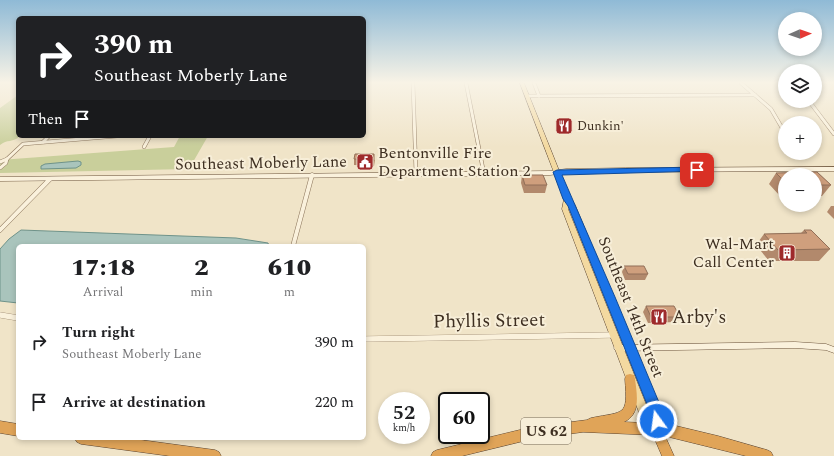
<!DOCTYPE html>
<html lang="en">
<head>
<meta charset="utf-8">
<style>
	body { margin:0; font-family:Spectral,serif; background:#f6f6f6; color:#202124; height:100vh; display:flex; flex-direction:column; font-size:15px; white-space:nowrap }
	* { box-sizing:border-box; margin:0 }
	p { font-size:13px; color:#757577 }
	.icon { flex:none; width:22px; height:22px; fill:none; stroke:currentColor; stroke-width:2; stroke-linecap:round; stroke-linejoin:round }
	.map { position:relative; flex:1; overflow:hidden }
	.side { position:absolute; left:16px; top:244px; width:350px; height:196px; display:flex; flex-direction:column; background:#fff; border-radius:6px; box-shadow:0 2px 6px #0003 }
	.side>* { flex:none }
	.guide { position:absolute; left:16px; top:16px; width:350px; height:122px; border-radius:6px; box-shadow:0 2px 6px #0003; background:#202124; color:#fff; overflow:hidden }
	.needle { width:26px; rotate:88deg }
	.fabs { position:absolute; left:778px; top:12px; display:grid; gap:8px }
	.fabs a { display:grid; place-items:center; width:44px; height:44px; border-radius:50%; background:#fff; box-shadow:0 2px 6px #0003; font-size:20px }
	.speed { position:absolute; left:378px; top:392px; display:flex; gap:8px; font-size:20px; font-weight:700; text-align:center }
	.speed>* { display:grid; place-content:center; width:52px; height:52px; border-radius:50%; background:#fff; box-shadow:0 2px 6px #0003; line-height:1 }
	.speed small { font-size:10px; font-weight:400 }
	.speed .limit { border:2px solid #111; border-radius:6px; background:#fff; color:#111 }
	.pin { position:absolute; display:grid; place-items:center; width:34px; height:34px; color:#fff; margin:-17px; border-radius:8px; box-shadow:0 2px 6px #0006 }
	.me { position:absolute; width:44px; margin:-22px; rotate:346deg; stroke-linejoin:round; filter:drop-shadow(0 0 3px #0008) }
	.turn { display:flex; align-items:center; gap:14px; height:84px; padding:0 12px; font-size:18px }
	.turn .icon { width:52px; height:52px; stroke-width:2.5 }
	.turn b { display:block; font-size:28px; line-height:34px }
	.then { display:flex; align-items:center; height:38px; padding:0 12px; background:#0003; gap:8px; font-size:15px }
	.eta { display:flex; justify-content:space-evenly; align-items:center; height:68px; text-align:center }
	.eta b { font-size:24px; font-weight:800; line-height:28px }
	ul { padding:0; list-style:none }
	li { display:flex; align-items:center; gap:12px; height:60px; padding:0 12px }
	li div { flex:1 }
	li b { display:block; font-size:15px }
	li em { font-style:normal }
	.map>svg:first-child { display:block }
	.green { fill:#c9cf9b }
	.water { fill:#a9c4bc; stroke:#6f938a }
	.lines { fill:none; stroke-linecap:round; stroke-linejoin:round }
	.street-far2-casing { stroke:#8d765c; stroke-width:4 }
	.street-far1-casing { stroke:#8d765c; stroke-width:5 }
	.street-casing { stroke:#8d765c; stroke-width:6 }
	.secondary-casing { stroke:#6f573f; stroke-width:1 }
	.primary-casing { stroke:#5b4430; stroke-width:1 }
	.highway-casing { stroke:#5b4430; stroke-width:1 }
	.street-far2 { stroke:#faf1dc; stroke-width:3 }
	.street-far1 { stroke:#faf1dc; stroke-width:4 }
	.street { stroke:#faf1dc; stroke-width:5.5 }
	.secondary { fill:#faf1dc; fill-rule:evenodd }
	.primary { fill:#f3d9a0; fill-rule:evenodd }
	.highway { fill:#e0a458; fill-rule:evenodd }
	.wall { fill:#b2896c }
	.building { fill:#cf9f7d; stroke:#916f58 }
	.route { fill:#1a73e8; stroke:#114b97 }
	.labels { text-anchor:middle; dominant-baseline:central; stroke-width:4; stroke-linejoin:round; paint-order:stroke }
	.far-poi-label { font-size:13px; fill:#3d2e20; stroke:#f7eed8; text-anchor:start }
	.shield { fill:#f7eed8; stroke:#756857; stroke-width:1 }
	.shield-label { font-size:15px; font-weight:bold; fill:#3d2e20 }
	.poi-label { font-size:16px; fill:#3d2e20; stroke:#f7eed8; text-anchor:start }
	.street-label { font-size:16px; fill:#3d2e20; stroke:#f7eed8 }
	.near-poi-label { font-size:19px; fill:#3d2e20; stroke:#f7eed8; text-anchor:start }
	.near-street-label { font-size:19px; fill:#3d2e20; stroke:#f7eed8 }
</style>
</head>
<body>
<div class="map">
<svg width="834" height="456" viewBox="0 0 834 456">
	<rect width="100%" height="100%" fill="#f0e4c8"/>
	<g class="green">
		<path d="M18,95V136H20C13,143 7,139 0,145V108Z"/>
		<polygon points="180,136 208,136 189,169 0,173 0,160 174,147"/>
	</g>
	<g class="water">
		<polygon points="78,161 81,162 81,165 76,168 41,169 41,166 45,164"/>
		<polygon points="21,230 236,238 268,243 269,246 18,246 18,303 0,301 0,249 9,239"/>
	</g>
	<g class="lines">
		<g class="street-far2-casing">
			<g id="street-far2">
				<polyline points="413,83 416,174"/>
				<polyline points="466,83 484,174"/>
				<polyline points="534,83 539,96"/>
				<polyline points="741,83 771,109 785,133"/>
				<polyline points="527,96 755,95"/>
				<polyline points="809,101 834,134"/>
				<polyline points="43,142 49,136"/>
				<polyline points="144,147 150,136"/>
				<polyline points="0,162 7,159 23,144 117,136"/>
				<polyline points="0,168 6,163 7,159"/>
			</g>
		</g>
		<g class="street-far1-casing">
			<g id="street-far1">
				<polyline points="0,230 50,179"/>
				<polyline points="293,246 312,175"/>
			</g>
		</g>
		<g class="street-casing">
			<g id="street">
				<polyline points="0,315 18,318"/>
				<polyline points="364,339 613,335"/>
			</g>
		</g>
		<g class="secondary-casing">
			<g id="secondary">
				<polygon points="834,167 834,171 625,172 566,173 550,175 0,181 0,177 550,171 566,169 625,168"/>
				<polygon points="795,342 826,344 834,347 834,353 826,350 795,348 618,351 615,350 614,348 615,346 618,345"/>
			</g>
		</g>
		<g class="primary-casing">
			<path id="primary" d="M520,83H524L570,198L575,205L661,412L662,430L661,434L657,435L653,434L640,415L562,209L564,199ZM569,206L651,412V414L649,412L568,209Z"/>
		</g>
		<g class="highway-casing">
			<g id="highway">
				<path d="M630,374L634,375L635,379C637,395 641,414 624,422L668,424L718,436L767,450L771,452L773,456H746L665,436L674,456H662L653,435L583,432L532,439L462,456H431L433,452L437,450L532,427L587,420L591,418C625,411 628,417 625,379L626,375Z"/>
				<polygon points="0,421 18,424 18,436 0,433"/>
				<polygon points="75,438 126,438 215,450 219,452 221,456 170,456 81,444 77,442"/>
			</g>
		</g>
		<use href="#street-far2" class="street-far2"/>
		<use href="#street-far1" class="street-far1"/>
		<use href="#street" class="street"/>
		<use href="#secondary" class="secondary"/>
		<use href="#primary" class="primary"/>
		<use href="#highway" class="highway"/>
	</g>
	<g class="wall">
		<polygon points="354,159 375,160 374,166 354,165"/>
		<polygon points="817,172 831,185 822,196 815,196 815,175 785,175 785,196 780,196 769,184 776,173"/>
		<polygon points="522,175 547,185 545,193 524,193 521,183"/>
		<polygon points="831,206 834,206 834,219 827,212"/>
		<polygon points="804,230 830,249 819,261 769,261 756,245 764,234 801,233"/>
		<polygon points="624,266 648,274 645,280 625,280 622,272"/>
		<polygon points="646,306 680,317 676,322 648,323 643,312"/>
	</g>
	<g class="building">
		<polygon points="355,154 374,154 374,160 354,159"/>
		<polygon points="817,172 831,185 815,185 815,175 785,175 785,182 776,173"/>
		<polygon points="522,175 543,175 547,185 525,185"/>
		<polygon points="804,230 811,230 830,249 778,250 764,234 807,233"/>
		<polygon points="624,266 644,266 648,274 628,274"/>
		<polygon points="646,306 674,306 680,317 651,317"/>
	</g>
	<linearGradient id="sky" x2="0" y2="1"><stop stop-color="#8fbad6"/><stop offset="0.56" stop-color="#f8f3e6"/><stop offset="1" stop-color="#f8f3e6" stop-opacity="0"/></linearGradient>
	<rect width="834" height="147" fill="url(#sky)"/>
	<polygon class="route" points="697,167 700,168 700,171 562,175 615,297 663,412 663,421 661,426 657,428 652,426 650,412 568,206 563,199 553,172 557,170"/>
	<defs>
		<g id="restaurant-square" transform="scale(0.9)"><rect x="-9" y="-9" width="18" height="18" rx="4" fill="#9e2a2b" stroke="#f7eed8"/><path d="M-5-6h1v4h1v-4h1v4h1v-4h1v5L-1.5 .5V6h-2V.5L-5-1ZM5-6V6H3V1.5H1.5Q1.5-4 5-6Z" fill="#fff"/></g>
		<g id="civic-square" transform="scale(0.9)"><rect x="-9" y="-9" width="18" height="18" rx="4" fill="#9e2a2b" stroke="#f7eed8"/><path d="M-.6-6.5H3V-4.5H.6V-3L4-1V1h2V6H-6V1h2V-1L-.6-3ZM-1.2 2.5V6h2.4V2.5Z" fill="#fff"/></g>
		<g id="building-square" transform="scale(0.9)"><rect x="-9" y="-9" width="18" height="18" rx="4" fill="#9e2a2b" stroke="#f7eed8"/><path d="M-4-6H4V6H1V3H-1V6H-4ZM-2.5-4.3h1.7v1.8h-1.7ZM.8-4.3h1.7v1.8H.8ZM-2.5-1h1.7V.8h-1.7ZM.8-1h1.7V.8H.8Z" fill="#fff"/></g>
	</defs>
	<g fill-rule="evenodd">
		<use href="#restaurant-square" x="564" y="126"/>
		<use href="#civic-square" x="365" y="162"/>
		<use href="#building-square" x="787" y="253"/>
		<use href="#restaurant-square" x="659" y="317"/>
	</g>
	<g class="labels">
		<g class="far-poi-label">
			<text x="577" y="126">Dunkin'</text>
		</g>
		<rect class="shield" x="521" y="418" width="50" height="26" rx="3"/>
		<g class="shield-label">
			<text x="546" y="431">US 62</text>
		</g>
		<g class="poi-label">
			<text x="378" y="153">Bentonville Fire<tspan x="378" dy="18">Department Station 2</tspan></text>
			<text x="774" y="244" text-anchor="end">Wal-Mart<tspan x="774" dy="18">Call Center</tspan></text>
		</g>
		<g class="street-label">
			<text transform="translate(261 163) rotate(-1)">Southeast Moberly Lane</text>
			<text transform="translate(631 307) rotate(68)">Southeast 14th Street</text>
		</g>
		<g class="near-poi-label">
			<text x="672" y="317">Arby's</text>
		</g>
		<g class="near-street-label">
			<text transform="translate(489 321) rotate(-1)">Phyllis Street</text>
		</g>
	</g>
</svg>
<div class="fabs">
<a><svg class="needle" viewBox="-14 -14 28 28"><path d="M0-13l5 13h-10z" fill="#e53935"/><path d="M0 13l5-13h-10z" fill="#757577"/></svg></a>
<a><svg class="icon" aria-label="layers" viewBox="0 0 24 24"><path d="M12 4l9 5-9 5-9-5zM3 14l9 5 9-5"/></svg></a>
<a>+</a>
<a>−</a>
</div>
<div class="speed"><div>52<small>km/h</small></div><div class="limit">60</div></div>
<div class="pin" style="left:697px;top:170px;background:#d93025"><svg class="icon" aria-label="arrive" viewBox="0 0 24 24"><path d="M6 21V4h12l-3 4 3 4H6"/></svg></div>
<svg class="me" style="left:657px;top:421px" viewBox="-20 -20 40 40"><circle r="17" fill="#1a73e8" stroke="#fff" stroke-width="3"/><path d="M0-11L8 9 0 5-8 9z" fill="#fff"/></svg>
<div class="guide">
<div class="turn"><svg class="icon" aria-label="right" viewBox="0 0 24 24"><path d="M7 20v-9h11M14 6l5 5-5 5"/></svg><div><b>390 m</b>Southeast Moberly Lane</div></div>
<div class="then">Then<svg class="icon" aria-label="arrive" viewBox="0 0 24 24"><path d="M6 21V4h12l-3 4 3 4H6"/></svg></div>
</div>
<section class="side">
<div class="eta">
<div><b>17:18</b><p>Arrival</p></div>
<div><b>2</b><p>min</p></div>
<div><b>610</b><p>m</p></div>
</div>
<ul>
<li><svg class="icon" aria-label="right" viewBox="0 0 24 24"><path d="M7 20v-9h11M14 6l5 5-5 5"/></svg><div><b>Turn right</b><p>Southeast Moberly Lane</p></div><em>390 m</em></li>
<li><svg class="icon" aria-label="arrive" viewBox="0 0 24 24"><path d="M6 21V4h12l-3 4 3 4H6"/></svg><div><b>Arrive at destination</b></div><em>220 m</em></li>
</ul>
</section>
</div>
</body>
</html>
